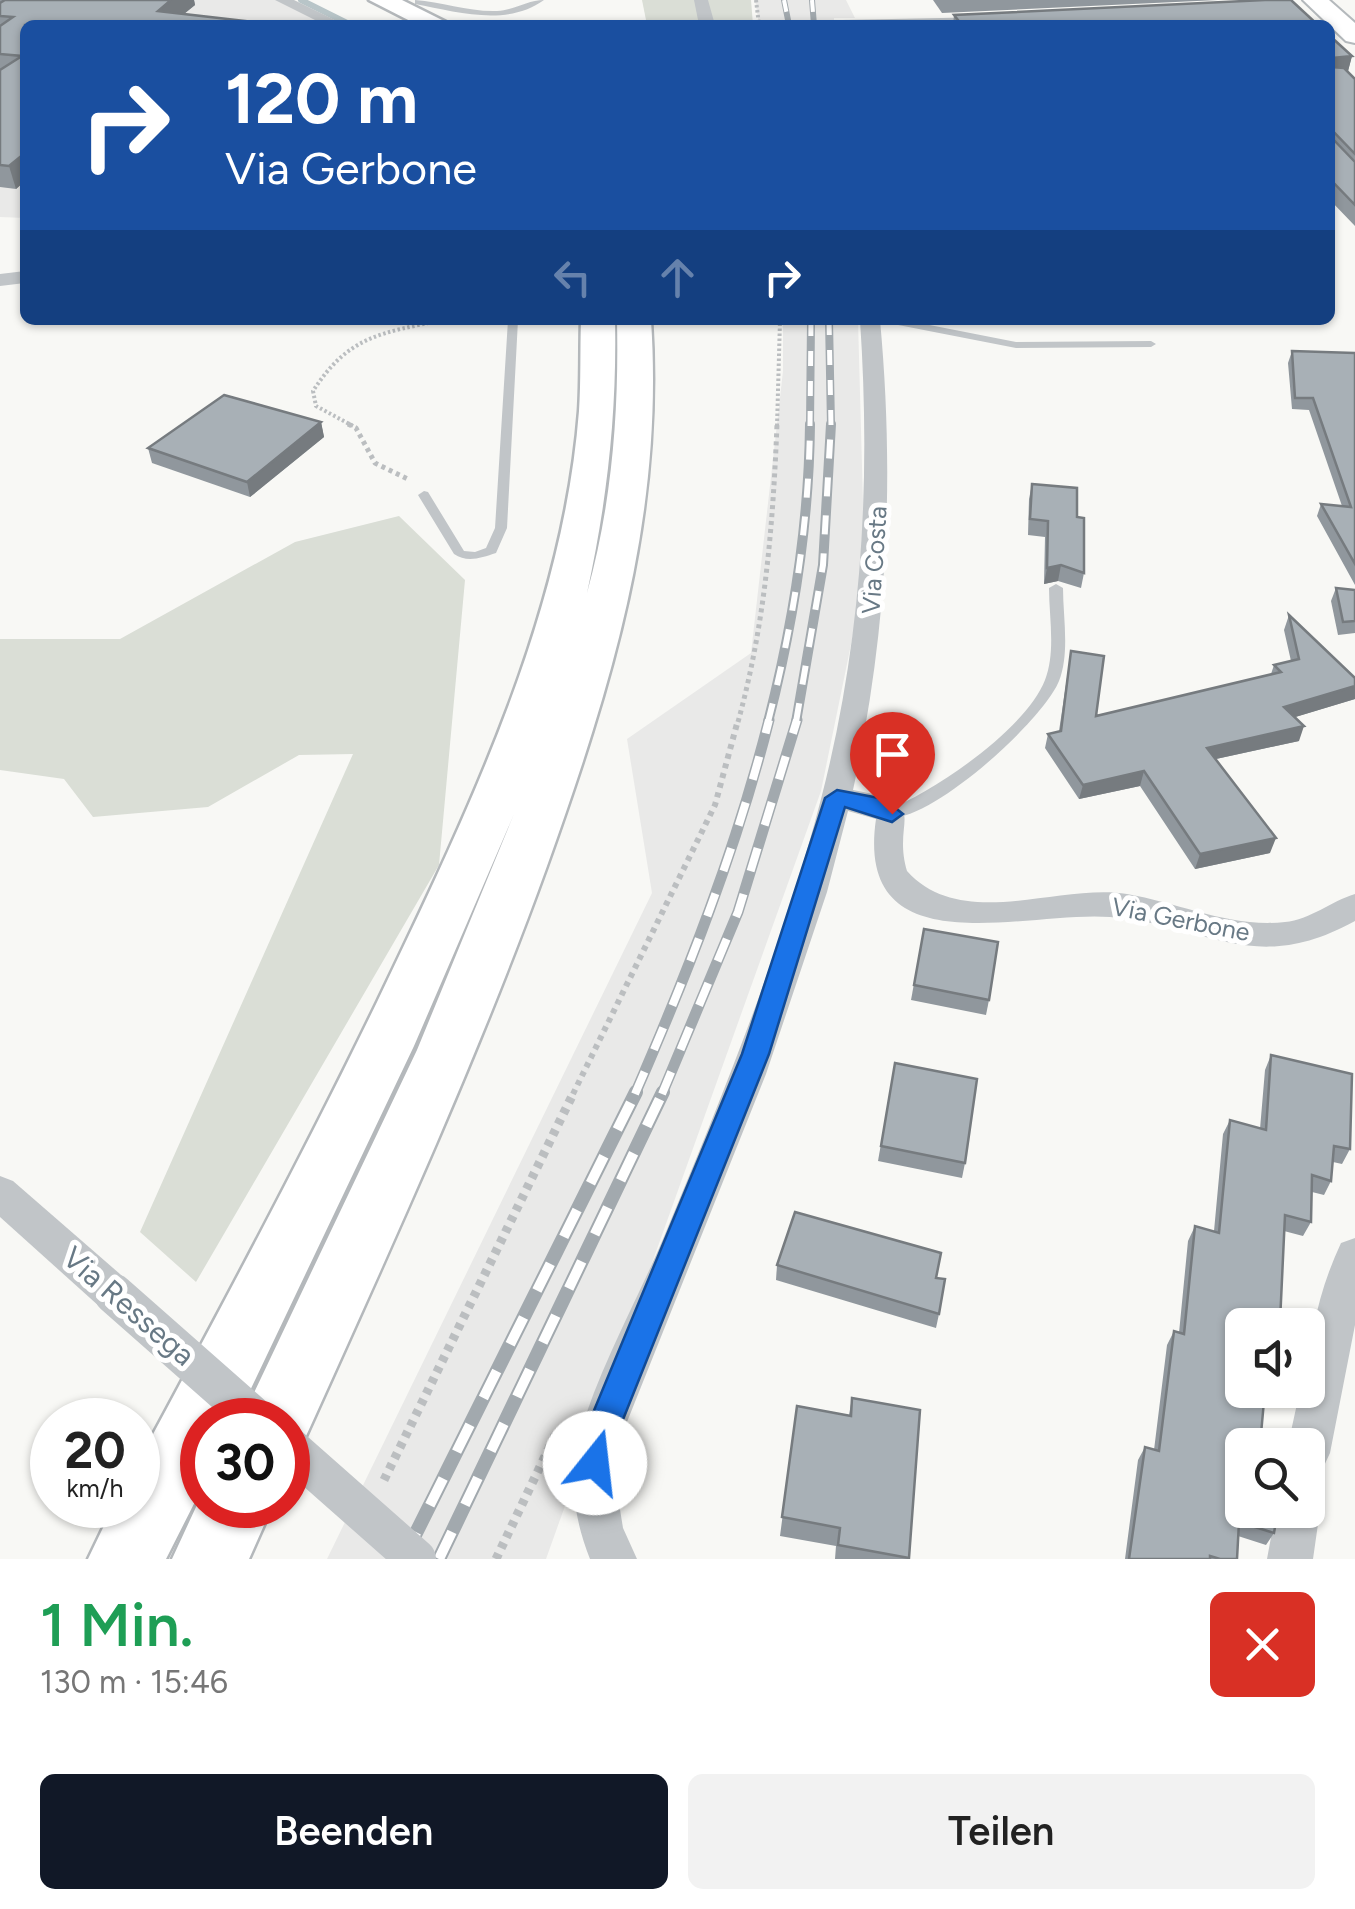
<!DOCTYPE html>
<html lang="de">
<head>
<meta charset="utf-8">
<style>
	body { margin:0; font-family:Figtree,sans-serif; background:#f2f2f2; color:#222; height:100vh; display:flex; flex-direction:column; font-size:38px; white-space:nowrap }
	* { box-sizing:border-box; margin:0 }
	p { font-size:32px; color:#767676 }
	.icon { flex:none; width:55px; height:55px; fill:none; stroke:currentColor; stroke-width:2; stroke-linecap:round; stroke-linejoin:round }
	.map { position:relative; height:1559px; overflow:hidden }
	.details { display:flex; flex-direction:column; background:#fff; flex:1 }
	.details>* { flex:none }
	.hud { position:absolute; left:20px; top:20px; width:1315px; height:305px; border-radius:15px; box-shadow:0 2px 8px #0004; background:#1a4fa0; color:#fff; overflow:hidden }
	.tools { position:absolute; left:1225px; top:1308px; display:grid; gap:20px }
	.tools a { display:grid; place-items:center; width:100px; height:100px; border-radius:15px; background:#fff; box-shadow:0 2px 8px #0004; font-size:50px }
	.speed { position:absolute; left:30px; top:1398px; display:flex; gap:20px; font-size:50px; font-weight:700; text-align:center }
	.speed>* { display:grid; place-content:center; width:130px; height:130px; border-radius:50%; background:#fff; box-shadow:0 2px 8px #0004; line-height:1 }
	.speed small { font-size:25px; font-weight:400 }
	.speed .limit { border:15px solid #d22; background:#fff; color:#111 }
	.pin { position:absolute; display:grid; place-items:center; width:85px; height:85px; color:#fff; margin:-102px -42px; border-radius:50% 50% 50% 0; rotate:-45deg; box-shadow:0 0 10px #0007 }
	.pin .icon { rotate:45deg }
	.me { position:absolute; width:110px; margin:-55px; rotate:16deg; stroke-linejoin:round; filter:drop-shadow(0 0 8px #0008) }
	.turn { display:flex; align-items:center; gap:35px; height:210px; padding:0 40px; font-size:45px }
	.turn .icon { width:130px; height:130px; stroke-width:2.5 }
	.turn b { display:block; font-size:70px; line-height:85px }
	.lanes { display:flex; align-items:center; height:95px; padding:0 40px; background:#0003; justify-content:center; gap:50px; direction:ltr }
	.lanes .off { opacity:.35 }
	.round { display:grid; place-items:center; flex:none; width:105px; height:105px; border-radius:15px; background:#f2f2f2 }
	.summary { display:flex; align-items:center; justify-content:space-between; height:170px; padding:0 40px }
	h1 { font-size:60px; font-weight:600; line-height:75px; color:#1e9e55 }
	.action { display:flex; gap:20px; margin-top:auto; padding:20px 40px }
	.action a { flex:1; height:115px; border-radius:15px; background:#111827; color:#fff; font-size:40px; font-weight:600; line-height:115px; text-align:center }
	.action a+a { background:#f2f2f2; color:#222 }
	.map>svg:first-child { display:block }
	.built { fill:#e9e9e8 }
	.green { fill:#daded6 }
	.lines { fill:none; stroke-linecap:round; stroke-linejoin:round }
	.stream { stroke:#b8c5c8; stroke-width:6 }
	.primary-casing { stroke:#b4b9bc; stroke-width:4 }
	.trunk-casing { stroke:#b4b8bb; stroke-width:5 }
	.path-far3 { stroke:#bbbec0; stroke-width:4; stroke-dasharray:2.5 2.5; stroke-linecap:butt }
	.path-far2 { stroke:#bbbec0; stroke-width:5; stroke-dasharray:4 4; stroke-linecap:butt }
	.path-far1 { stroke:#bbbec0; stroke-width:6; stroke-dasharray:5 5; stroke-linecap:butt }
	.path { stroke:#bbbec0; stroke-width:9; stroke-dasharray:6 6; stroke-linecap:butt }
	.service { fill:#c1c5c8; fill-rule:evenodd }
	.minor { fill:#c1c5c8; fill-rule:evenodd }
	.primary { fill:#fff; fill-rule:evenodd }
	.trunk { fill:#fff; fill-rule:evenodd }
	.rail-far4-casing { stroke:#a2a9ae; stroke-width:6 }
	.rail-far3-casing { stroke:#a2a9ae; stroke-width:8 }
	.rail-far2-casing { stroke:#a2a9ae; stroke-width:10 }
	.rail-far1-casing { stroke:#a2a9ae; stroke-width:11 }
	.rail-casing { stroke:#a2a9ae; stroke-width:14 }
	.rail-far4 { stroke:#fff; stroke-width:4; stroke-dasharray:12; stroke-linecap:butt }
	.rail-far3 { stroke:#fff; stroke-width:5; stroke-dasharray:15; stroke-linecap:butt }
	.rail-far2 { stroke:#fff; stroke-width:6; stroke-dasharray:19; stroke-linecap:butt }
	.rail-far1 { stroke:#fff; stroke-width:8; stroke-dasharray:24; stroke-linecap:butt }
	.rail { stroke:#fff; stroke-width:10; stroke-dasharray:30; stroke-linecap:butt }
	.minor-bridge { stroke:#c1c5c8; stroke-width:40 }
	.wall { fill:#90979d }
	.shaded-wall { fill:#767b7f }
	.building { fill:#a8b0b6; stroke:#767b7f; stroke-width:2.5 }
	.route { fill:#1a73e8; stroke:#114b97; stroke-width:2.5 }
	.labels { text-anchor:middle; dominant-baseline:central; stroke-width:10; stroke-linejoin:round; paint-order:stroke }
	.street-label { font-size:25px; fill:#687985; stroke:#fff }
	.near-street-label { font-size:30px; fill:#687985; stroke:#fff }
</style>
</head>
<body>
<div class="map">
<svg width="1355" height="1559" viewBox="0 0 1355 1559">
	<rect width="100%" height="100%" fill="#f8f8f5"/>
	<g class="built">
		<polygon points="0,0 282,0 337,25 25,25 25,218 0,217"/>
		<polygon points="755,0 846,0 855,18 834,18 834,25 759,25"/>
		<polygon points="783,320 858,320 865,576 821,791 546,1559 327,1559 652,893 627,739 751,653 783,371"/>
	</g>
	<g class="green">
		<polygon points="642,0 751,0 753,25 647,25"/>
		<polygon points="399,516 465,580 439,865 196,1282 140,1232 353,754 299,755 208,807 93,817 64,779 0,770 0,639 120,639 295,542"/>
	</g>
	<g class="lines">
		<polyline class="stream" points="301,0 351,25"/>
		<g class="primary-casing">
			<polygon id="primary" points="1303,0 1329,0 1355,23 1355,43 1346,41"/>
		</g>
		<g class="trunk-casing">
			<g id="trunk">
				<polygon points="369,0 402,0 452,25 418,25"/>
				<path d="M581,320H615C617,414 607,501 587,593C612,503 619,413 617,320H651C664,515 612,684 547,866C476,1063 388,1254 302,1445L288,1451V1420H241L417,1050L514,814L414,1046L236,1420H202V1488L166,1559H88L114,1505H138V1462C220,1310 302,1157 378,1000C466,816 563,617 579,411C581,381 580,350 581,320Z"/>
				<polygon points="202,1494 202,1505 273,1505 249,1559 172,1559"/>
			</g>
		</g>
		<g class="path-far3">
			<polyline points="756,0 759,25"/>
			<path d="M353,426L316,406L313,391C349,335 382,333 443,320"/>
			<polyline points="777,426 780,320"/>
		</g>
		<g class="path-far2">
			<polyline points="348,424 356,428 375,463 410,480"/>
			<path d="M738,722C765,624 773,526 777,424"/>
		</g>
		<polyline class="path-far1" points="573,1094 715,805 738,720"/>
		<g class="path">
			<polyline points="384,1480 574,1092"/>
			<polyline points="496,1559 558,1429"/>
		</g>
		<g class="service">
			<path d="M415,0C442,2 469,12 497,11C514,10 528,0 544,0C507,27 457,12 415,4Z"/>
			<path d="M508,320H518L507,528L496,553C481,558 467,563 454,554L418,495L424,491L428,492L464,551L475,552L486,548L495,528Z"/>
			<polygon points="883,320 904,320 1016,342 1151,341 1156,344 1151,347 1016,348 888,323"/>
			<polygon points="1263,320 1273,320 1273,321 1268,324"/>
			<path d="M1056,584L1063,588C1063,617 1070,653 1059,681C1043,721 930,823 887,818L884,814L887,810C934,792 1026,729 1045,680C1056,652 1049,617 1049,588Z"/>
		</g>
		<g class="minor">
			<polygon points="275,0 294,0 345,25 325,25"/>
			<polygon points="694,0 708,0 715,25 699,25"/>
			<polygon points="991,17 996,19 996,25 834,25 842,20"/>
			<polygon points="25,271 25,283 0,286 0,274"/>
			<path d="M860,320H880C895,481 887,633 853,790C934,804 891,817 907,871C962,932 1058,883 1127,894C1180,903 1230,928 1285,922C1310,920 1331,901 1355,894V921C1253,977 1209,925 1110,917C1027,910 854,970 876,819L848,811L827,892L766,1074L623,1432L618,1497L623,1528L637,1559H590C574,1519 568,1477 580,1434C599,1368 636,1303 663,1239C723,1095 782,950 821,799C862,641 871,483 860,320Z"/>
			<polygon points="0,1176 13,1181 128,1281 134,1294 128,1307 114,1313 100,1307 0,1217"/>
			<path d="M1355,1238V1325L1330,1453L1323,1468L1308,1475V1445H1288L1300,1390H1308C1308,1339 1319,1290 1341,1243Z"/>
			<polygon points="1308,1492 1314,1494 1320,1510 1313,1559 1267,1559 1276,1510 1308,1510"/>
		</g>
		<use href="#primary" class="primary"/>
		<use href="#trunk" class="trunk"/>
		<g class="rail-far4-casing">
			<g id="rail-far4">
				<polyline points="784,0 789,25"/>
				<polyline points="812,0 814,25"/>
			</g>
		</g>
		<g class="rail-far3-casing">
			<g id="rail-far3">
				<polyline points="829,320 831,426"/>
				<polyline points="810,426 811,320"/>
			</g>
		</g>
		<g class="rail-far2-casing">
			<g id="rail-far2">
				<path d="M768,722C793,625 809,525 810,424"/>
				<polyline points="796,722 823,565 831,424"/>
			</g>
		</g>
		<g class="rail-far1-casing">
			<g id="rail-far1">
				<path d="M635,1094C688,972 736,850 769,720"/>
				<polyline points="662,1094 738,912 797,720"/>
			</g>
		</g>
		<g class="rail-casing">
			<g id="rail">
				<polyline points="403,1559 636,1092"/>
				<polyline points="439,1559 663,1092"/>
			</g>
		</g>
		<use href="#rail-far4" class="rail-far4"/>
		<use href="#rail-far3" class="rail-far3"/>
		<use href="#rail-far2" class="rail-far2"/>
		<use href="#rail-far1" class="rail-far1"/>
		<use href="#rail" class="rail"/>
		<g class="minor-bridge">
			<polyline points="114,1294 257,1420"/>
			<polyline points="288,1446 416,1559"/>
		</g>
	</g>
	<g class="wall">
		<polygon points="0,0 194,0 195,5 184,14 263,23 263,25 25,25 25,181 16,189 0,187"/>
		<polygon points="933,0 1218,0 942,13"/>
		<polygon points="954,15 1318,25 953,25"/>
		<polygon points="1330,36 1352,56 1348,71 1355,79 1355,226 1330,200"/>
		<polygon points="1292,351 1355,353 1355,585 1317,516 1321,504 1342,506 1309,410 1292,409 1288,363"/>
		<polygon points="321,422 324,437 250,497 152,463 148,448"/>
		<polygon points="1032,484 1077,517 1084,573 1081,588 1058,581 1044,584 1045,537 1028,535 1029,499"/>
		<polygon points="1336,588 1355,590 1355,633 1338,635 1331,601"/>
		<polygon points="1289,615 1355,678 1355,699 1295,717 1299,741 1216,759 1270,853 1195,869 1140,786 1079,799 1045,748 1048,734 1059,731 1071,651 1096,716 1271,674 1274,665 1291,661 1284,630"/>
		<polygon points="924,929 989,1000 986,1015 911,1000"/>
		<polygon points="1271,1055 1350,1149 1342,1164 1333,1162 1331,1181 1324,1195 1312,1192 1311,1222 1303,1236 1284,1231 1280,1322 1279,1325 1242,1325 1242,1445 1274,1533 1266,1545 1238,1536 1237,1559 1125,1559 1138,1460 1145,1447 1154,1450 1167,1345 1174,1331 1179,1333 1188,1241 1195,1226 1214,1231 1223,1134 1230,1120 1260,1129 1265,1070"/>
		<polygon points="895,1063 965,1163 962,1178 878,1161"/>
		<polygon points="777,1265 939,1314 936,1328 776,1280"/>
		<polygon points="852,1398 920,1410 909,1559 835,1559 836,1546 780,1536 797,1406 849,1415"/>
	</g>
	<g class="shaded-wall">
		<polygon points="171,0 194,0 195,5 170,25 158,11"/>
		<polygon points="1352,56 1348,71 1330,72 1331,58"/>
		<polygon points="25,153 25,181 16,189 9,166"/>
		<polygon points="321,422 324,437 250,497 247,482"/>
		<polygon points="1061,565 1058,581 1044,584 1047,568"/>
		<polygon points="1355,686 1355,699 1279,722 1284,707"/>
		<polygon points="1304,726 1299,741 1202,762 1207,748"/>
		<polygon points="1144,771 1140,786 1079,799 1083,785"/>
		<polygon points="1276,838 1270,853 1195,869 1200,854"/>
	</g>
	<g class="building">
		<polygon points="5,0 171,0 158,11 263,23 261,25 25,25 25,153 9,166 0,165 0,70 22,56 0,54 0,26 13,17 0,16 0,3"/>
		<polygon points="1265,0 1291,0 1318,25 962,25 954,15"/>
		<polygon points="1330,36 1352,56 1331,58 1332,67 1344,68 1355,79 1355,154 1330,128"/>
		<polygon points="1330,136 1355,162 1355,205 1330,179"/>
		<polygon points="1292,351 1355,353 1355,564 1321,504 1351,507 1313,398 1295,398"/>
		<polygon points="224,395 321,422 247,482 148,448"/>
		<polygon points="1032,484 1077,488 1077,517 1084,518 1084,573 1061,565 1047,568 1048,521 1030,519"/>
		<polygon points="1336,588 1355,590 1355,621 1343,622"/>
		<polygon points="1289,615 1355,678 1355,686 1284,707 1304,726 1207,748 1276,838 1200,854 1144,771 1083,785 1048,734 1061,731 1071,651 1104,656 1096,716 1281,672 1274,665 1299,659"/>
		<polygon points="924,929 998,942 989,1000 914,985"/>
		<polygon points="1271,1055 1352,1074 1350,1149 1334,1146 1331,1181 1312,1175 1311,1222 1285,1215 1280,1322 1270,1319 1270,1325 1242,1325 1242,1390 1265,1390 1260,1445 1242,1445 1242,1510 1278,1510 1274,1533 1239,1522 1237,1559 1220,1559 1210,1556 1210,1559 1129,1559 1145,1447 1159,1451 1174,1331 1184,1334 1195,1226 1219,1233 1230,1120 1266,1130"/>
		<polygon points="895,1063 977,1079 965,1163 881,1146"/>
		<polygon points="795,1212 941,1253 936,1278 945,1279 939,1314 777,1265"/>
		<polygon points="852,1398 920,1410 909,1558 838,1545 840,1528 782,1517 797,1406 851,1416"/>
	</g>
	<polygon class="route" points="837,790 884,799 903,814 892,822 845,807 769,1054 618,1432 607,1474 595,1479 584,1474 579,1463 585,1432 742,1054 825,798"/>
	<g class="labels">
		<g class="street-label">
			<text transform="translate(874 560) rotate(-86)">Via Costa</text>
			<text transform="translate(1181 919) rotate(11)">Via Gerbone</text>
		</g>
		<g class="near-street-label">
			<text transform="translate(129 1306) rotate(41)">Via Ressega</text>
		</g>
	</g>
</svg>
<div class="tools">
<a><svg class="icon" aria-label="sound" viewBox="0 0 24 24"><path d="M4 9h4l5-4v14l-5-4H4zM17 9q2 3 0 6"/></svg></a>
<a><svg class="icon" aria-label="search" viewBox="0 0 24 24"><circle cx="10" cy="10" r="6"/><path d="M15 15l6 6"/></svg></a>
</div>
<div class="speed"><div>20<small>km/h</small></div><div class="limit">30</div></div>
<div class="pin" style="left:892px;top:814px;background:#d93025"><svg class="icon" aria-label="arrive" viewBox="0 0 24 24"><path d="M6 21V4h12l-3 4 3 4H6"/></svg></div>
<svg class="me" style="left:595px;top:1463px" viewBox="-20 -20 40 40"><circle r="19" fill="#fff"/><path d="M0-13L10 11 0 6-10 11z" fill="#1a73e8"/></svg>
<div class="hud">
<div class="turn"><svg class="icon" aria-label="right" viewBox="0 0 24 24"><path d="M7 20v-9h11M14 6l5 5-5 5"/></svg><div><b>120 m</b>Via Gerbone</div></div>
<div class="lanes"><svg class="icon off" aria-label="left" viewBox="0 0 24 24"><path d="M17 20v-9H6M10 6l-5 5 5 5"/></svg><svg class="icon off" aria-label="ahead" viewBox="0 0 24 24"><path d="M12 20V5M6 11l6-6 6 6"/></svg><svg class="icon" aria-label="right" viewBox="0 0 24 24"><path d="M7 20v-9h11M14 6l5 5-5 5"/></svg></div>
</div>
</div>
<section class="details">
<div class="summary"><div><h1>1 Min.</h1><p>130 m · 15:46</p></div><a class="round" style="background:#d93025;color:#fff"><svg class="icon" aria-label="close" viewBox="0 0 24 24"><path d="M6 6l12 12M18 6L6 18"/></svg></a></div>
<div class="action"><a>Beenden</a><a>Teilen</a></div>
</section>
</body>
</html>
